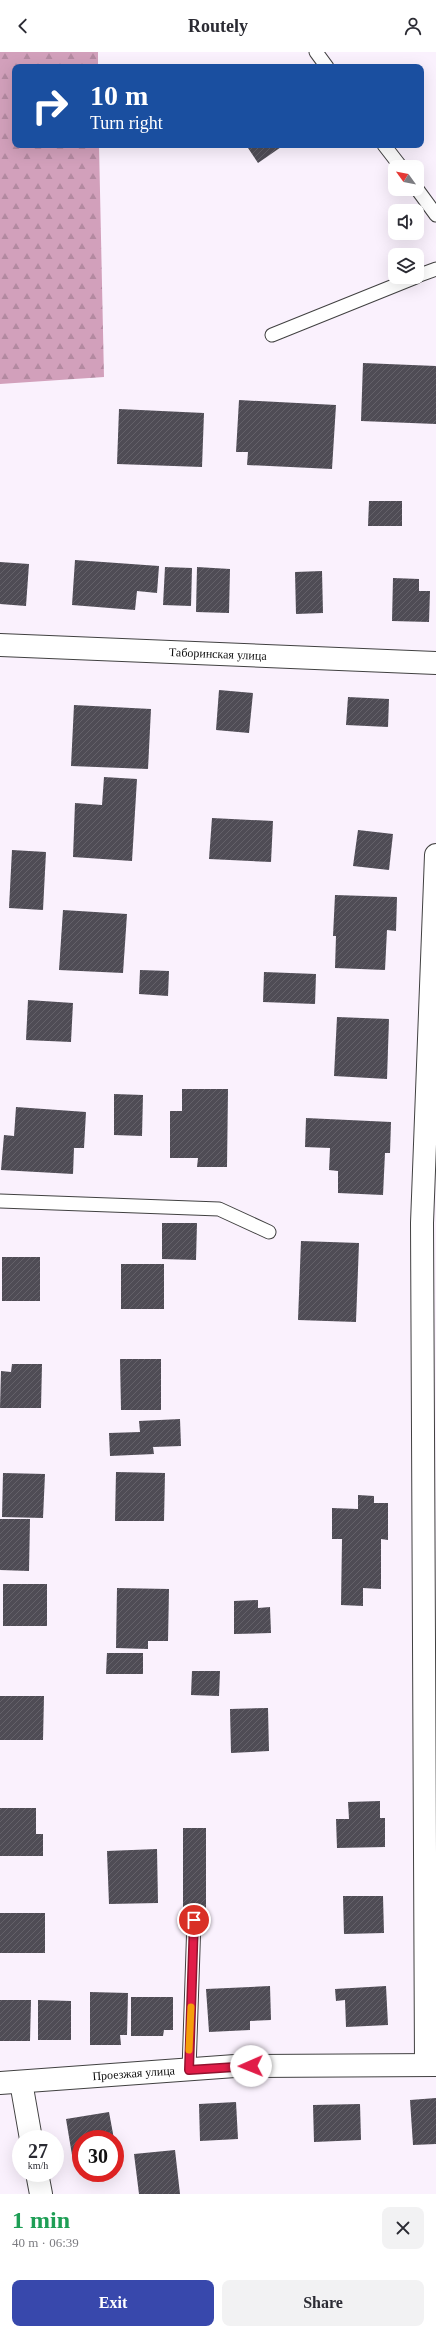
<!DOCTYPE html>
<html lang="en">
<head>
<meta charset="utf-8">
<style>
	body { margin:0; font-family:"Times New Roman",serif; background:#f2f2f3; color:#2b2b33; height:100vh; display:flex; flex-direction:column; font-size:15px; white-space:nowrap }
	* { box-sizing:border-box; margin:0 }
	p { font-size:13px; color:#7c7c81 }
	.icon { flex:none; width:22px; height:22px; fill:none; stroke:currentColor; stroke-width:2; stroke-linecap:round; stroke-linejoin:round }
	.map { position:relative; height:2142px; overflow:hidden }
	.drawer { display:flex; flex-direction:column; background:#fff; flex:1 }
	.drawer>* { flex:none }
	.hud { position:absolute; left:12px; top:12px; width:412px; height:84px; border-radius:8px; box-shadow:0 4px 16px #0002; background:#1a4fa0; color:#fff; overflow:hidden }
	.needle { width:26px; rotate:303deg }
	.tools { position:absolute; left:388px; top:108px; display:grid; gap:8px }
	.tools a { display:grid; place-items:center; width:36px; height:36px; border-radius:8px; background:#fff; box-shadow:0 4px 16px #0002; font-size:20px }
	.speed { position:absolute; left:12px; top:2078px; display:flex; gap:8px; font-size:20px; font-weight:700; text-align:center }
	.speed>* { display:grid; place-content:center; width:52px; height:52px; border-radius:50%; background:#fff; box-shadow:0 4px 16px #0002; line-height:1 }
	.speed small { font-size:10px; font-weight:400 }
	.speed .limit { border:6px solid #d22; background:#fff; color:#111 }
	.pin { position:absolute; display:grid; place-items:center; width:34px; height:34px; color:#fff; margin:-17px; border:2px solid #fff; border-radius:50%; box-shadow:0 1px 4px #0007 }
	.me { position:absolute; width:44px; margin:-22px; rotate:269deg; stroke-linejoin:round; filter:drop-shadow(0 0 3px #0008) }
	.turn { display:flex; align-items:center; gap:14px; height:84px; padding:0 12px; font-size:18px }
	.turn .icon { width:52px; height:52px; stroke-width:2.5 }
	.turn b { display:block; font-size:28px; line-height:34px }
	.round { display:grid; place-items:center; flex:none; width:42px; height:42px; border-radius:8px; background:#f2f2f3 }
	.head { display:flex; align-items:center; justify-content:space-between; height:68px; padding:0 12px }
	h1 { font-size:24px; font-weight:700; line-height:30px; color:#1e9e55 }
	.action { display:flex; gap:8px; margin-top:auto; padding:8px 12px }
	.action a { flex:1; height:46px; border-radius:8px; background:#3848ac; color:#fff; font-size:16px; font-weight:700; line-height:46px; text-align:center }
	.action a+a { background:#f2f2f3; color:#2b2b33 }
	header { display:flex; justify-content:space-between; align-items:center; height:52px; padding:0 12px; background:#fff; font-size:18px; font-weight:700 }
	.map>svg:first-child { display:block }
	.forest { fill:url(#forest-firs) }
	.building { fill:url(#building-hatch) }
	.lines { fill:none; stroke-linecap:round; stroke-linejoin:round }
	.service-casing { stroke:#414141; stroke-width:15 }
	.minor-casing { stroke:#414141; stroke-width:24 }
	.service { stroke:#fff; stroke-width:13 }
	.minor { stroke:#fff; stroke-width:22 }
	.route-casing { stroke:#92132f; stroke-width:10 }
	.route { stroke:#e11d48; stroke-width:7 }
	.slow { stroke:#f59e0b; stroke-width:7 }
	.labels { text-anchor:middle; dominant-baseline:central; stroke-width:4; stroke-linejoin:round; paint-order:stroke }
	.street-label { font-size:12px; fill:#0e0e0e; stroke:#fff }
</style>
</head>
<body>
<header><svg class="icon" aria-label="back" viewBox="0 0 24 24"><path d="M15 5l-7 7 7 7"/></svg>Routely<svg class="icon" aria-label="person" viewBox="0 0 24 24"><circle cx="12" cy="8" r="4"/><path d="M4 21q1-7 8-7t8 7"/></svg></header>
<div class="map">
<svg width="436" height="2142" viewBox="0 0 436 2142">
	<defs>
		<pattern id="forest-firs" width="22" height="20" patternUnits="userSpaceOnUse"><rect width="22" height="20" fill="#d2a0bb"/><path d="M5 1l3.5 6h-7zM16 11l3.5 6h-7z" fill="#b389a0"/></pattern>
		<pattern id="building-hatch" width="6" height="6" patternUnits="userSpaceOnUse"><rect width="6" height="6" fill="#4f4c55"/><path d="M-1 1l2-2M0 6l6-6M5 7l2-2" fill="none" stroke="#646169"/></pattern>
	</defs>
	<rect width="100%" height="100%" fill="#faf1fd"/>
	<polygon class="forest" points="0,0 98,0 98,15 15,15 15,93 99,93 104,325 0,332"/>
	<g class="building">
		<polygon points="246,93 284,93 258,111"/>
		<polygon points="363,311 436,314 436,372 361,369"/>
		<polygon points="239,348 336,353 332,417 247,413 248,400 236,400"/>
		<polygon points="119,357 204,361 202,415 117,412"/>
		<polygon points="369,449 402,449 402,474 368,474"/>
		<polygon points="75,508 159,514 157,541 137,539 135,558 72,553"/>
		<polygon points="0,510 29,512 26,554 0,552"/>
		<polygon points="165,515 192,516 191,554 163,553"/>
		<polygon points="197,515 230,517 229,561 196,560"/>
		<polygon points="322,519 323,561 296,562 295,520"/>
		<polygon points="393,526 419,527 419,539 430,539 429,570 392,569"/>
		<polygon points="219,638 253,641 249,681 216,678"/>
		<polygon points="348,645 389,647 388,675 346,673"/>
		<polygon points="74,653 151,657 148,717 71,714"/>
		<polygon points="104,725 137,727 132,809 73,805 75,751 102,753"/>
		<polygon points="212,766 273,769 271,810 209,807"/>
		<polygon points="358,778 393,782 389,818 353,814"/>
		<polygon points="12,798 46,800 43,858 9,856"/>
		<polygon points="335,843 397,845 396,879 387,878 385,918 335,916 336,884 333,884"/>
		<polygon points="63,858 127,862 123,921 59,918"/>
		<polygon points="140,918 169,919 168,944 139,942"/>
		<polygon points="264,920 316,922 315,952 263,950"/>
		<polygon points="28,948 73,951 71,990 26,988"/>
		<polygon points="337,965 389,967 387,1027 334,1024"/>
		<polygon points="182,1037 228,1037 227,1115 197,1115 198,1106 170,1106 170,1059 182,1059"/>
		<polygon points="114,1042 143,1043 142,1084 114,1083"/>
		<polygon points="16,1055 86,1060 84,1096 74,1096 73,1122 1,1118 4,1083 14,1084"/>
		<polygon points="306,1066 391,1070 390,1101 385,1101 383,1143 338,1141 338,1119 329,1118 330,1096 305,1095"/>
		<polygon points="162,1171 197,1171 196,1208 162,1207"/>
		<polygon points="301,1189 359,1191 356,1270 298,1268"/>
		<rect x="2" y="1205" width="38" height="44"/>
		<rect x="121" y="1212" width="43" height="45"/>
		<polygon points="120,1307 161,1307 161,1358 121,1358"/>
		<polygon points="12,1312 42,1312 41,1356 0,1356 1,1319 11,1320"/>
		<polygon points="180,1367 181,1394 153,1395 154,1402 110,1404 109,1381 140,1380 139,1369"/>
		<polygon points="116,1420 165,1421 164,1469 115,1469"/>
		<polygon points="3,1421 45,1422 43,1466 2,1465"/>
		<polygon points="358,1443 374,1444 374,1451 388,1451 388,1488 381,1487 381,1537 363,1536 363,1554 341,1553 342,1487 332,1487 332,1456 358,1457"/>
		<polygon points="0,1467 30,1467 29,1519 0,1518"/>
		<rect x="3" y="1532" width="44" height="42"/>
		<polygon points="117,1536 169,1537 168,1589 148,1589 148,1597 116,1596"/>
		<polygon points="258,1548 258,1556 270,1555 271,1581 234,1582 234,1549"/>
		<polygon points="107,1601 143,1601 143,1622 106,1622"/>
		<polygon points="192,1619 220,1619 219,1644 191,1643"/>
		<polygon points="0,1644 44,1644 43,1688 0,1688"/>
		<polygon points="268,1656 269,1699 231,1701 230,1657"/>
		<polygon points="380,1749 380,1766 385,1766 385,1795 337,1796 336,1767 349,1767 348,1750"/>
		<polygon points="0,1756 36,1756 36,1782 43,1782 43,1804 0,1804"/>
		<rect x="183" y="1776" width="23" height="82"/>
		<polygon points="157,1797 158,1851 109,1852 107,1799"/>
		<polygon points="343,1844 383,1844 384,1881 344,1882"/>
		<rect x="0" y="1861" width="45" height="40"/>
		<polygon points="270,1934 271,1968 250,1969 250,1978 209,1980 206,1937"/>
		<polygon points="386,1934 388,1973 346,1975 345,1948 336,1949 335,1937"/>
		<polygon points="90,1940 128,1941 127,1983 120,1983 121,1993 90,1993"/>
		<polygon points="131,1945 173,1945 173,1978 164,1978 163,1984 131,1984"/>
		<polygon points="0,1948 31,1948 30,1989 0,1989"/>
		<polygon points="38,1948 71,1949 71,1988 38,1988"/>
		<polygon points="436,2046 436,2092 413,2093 410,2048"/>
		<polygon points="236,2050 238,2087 200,2089 199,2052"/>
		<polygon points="360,2052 361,2088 314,2090 313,2053"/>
		<polygon points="109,2060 114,2087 81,2087 81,2108 73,2109 66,2067"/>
		<polygon points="175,2098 180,2142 139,2142 134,2102"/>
	</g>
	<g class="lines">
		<g class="service-casing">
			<g id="service">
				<polyline points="316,0 327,15"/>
				<polyline points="384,93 401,115"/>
				<polyline points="417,137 436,163"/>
				<polyline points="417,224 436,217"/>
				<polyline points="272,283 416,225"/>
				<polyline points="0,1149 219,1157 269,1180"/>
				<polyline points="189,2018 194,1868"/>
			</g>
		</g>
		<g class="minor-casing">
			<g id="minor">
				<path id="s1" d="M0,593L436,611"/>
				<polyline points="426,2011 422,1171 436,803"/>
				<polyline points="21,2030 31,2087"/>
				<path id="s2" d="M0,2031L235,2014L436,2013"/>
				<polyline points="37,2121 41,2142"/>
			</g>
		</g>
		<use href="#service" class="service"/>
		<use href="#minor" class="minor"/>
	</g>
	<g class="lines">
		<g class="route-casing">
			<polyline id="route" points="194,1868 189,2018 251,2014"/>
		</g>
		<use href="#route" class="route"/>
		<polyline class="slow" points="189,1998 191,1955"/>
	</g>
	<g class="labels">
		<g class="street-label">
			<text stroke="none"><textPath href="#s1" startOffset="218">Таборинская улица</textPath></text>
			<text stroke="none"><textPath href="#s2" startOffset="134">Проезжая улица</textPath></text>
		</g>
	</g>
</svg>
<div class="tools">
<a><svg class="needle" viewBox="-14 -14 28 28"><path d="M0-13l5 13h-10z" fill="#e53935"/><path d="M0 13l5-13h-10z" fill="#7c7c81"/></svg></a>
<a><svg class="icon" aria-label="sound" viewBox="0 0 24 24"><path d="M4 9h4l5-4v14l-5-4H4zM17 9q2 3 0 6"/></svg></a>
<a><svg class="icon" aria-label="layers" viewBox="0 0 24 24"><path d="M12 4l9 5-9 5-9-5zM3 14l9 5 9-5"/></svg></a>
</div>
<div class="speed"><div>27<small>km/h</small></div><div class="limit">30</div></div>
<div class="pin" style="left:194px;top:1868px;background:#d93025"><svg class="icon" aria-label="arrive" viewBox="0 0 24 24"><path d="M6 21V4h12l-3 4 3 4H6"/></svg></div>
<svg class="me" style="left:251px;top:2014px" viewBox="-20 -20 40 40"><circle r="19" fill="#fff"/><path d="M0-13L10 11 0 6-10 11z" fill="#e11d48"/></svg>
<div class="hud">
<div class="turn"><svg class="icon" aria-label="right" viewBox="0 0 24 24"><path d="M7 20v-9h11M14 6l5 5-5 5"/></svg><div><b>10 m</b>Turn right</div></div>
</div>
</div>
<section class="drawer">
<div class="head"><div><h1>1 min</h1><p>40 m · 06:39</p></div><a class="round"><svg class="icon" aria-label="close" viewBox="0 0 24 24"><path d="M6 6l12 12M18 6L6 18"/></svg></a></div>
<div class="action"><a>Exit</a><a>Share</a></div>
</section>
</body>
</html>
